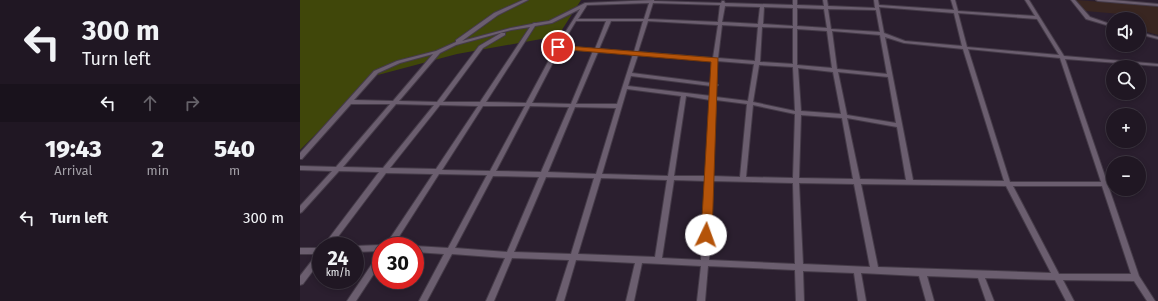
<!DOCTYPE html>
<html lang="en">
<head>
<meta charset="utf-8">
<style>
	body { margin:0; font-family:"Fira Sans",sans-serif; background:#2d2430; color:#f1f3f6; height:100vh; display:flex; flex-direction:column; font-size:15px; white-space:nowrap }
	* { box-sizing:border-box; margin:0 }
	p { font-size:13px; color:#a29fa6 }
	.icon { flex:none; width:22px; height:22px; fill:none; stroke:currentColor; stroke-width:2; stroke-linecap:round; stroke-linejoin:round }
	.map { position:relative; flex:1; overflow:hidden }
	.details { display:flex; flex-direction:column; background:#201723; width:300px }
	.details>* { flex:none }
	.top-card { background:#201723; color:#f1f3f6; overflow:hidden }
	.fabs { position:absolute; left:806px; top:12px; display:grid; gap:8px }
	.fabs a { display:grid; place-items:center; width:40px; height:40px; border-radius:50%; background:#201723; box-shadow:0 2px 6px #0003,0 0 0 1px #3d3641; font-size:20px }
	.speed { position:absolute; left:12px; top:237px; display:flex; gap:8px; font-size:20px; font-weight:700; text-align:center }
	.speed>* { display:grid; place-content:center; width:52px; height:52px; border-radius:50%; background:#201723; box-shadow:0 2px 6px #0003,0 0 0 1px #3d3641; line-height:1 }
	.speed small { font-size:10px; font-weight:400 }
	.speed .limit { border:6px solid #d22; background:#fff; color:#111 }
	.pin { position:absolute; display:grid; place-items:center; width:34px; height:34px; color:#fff; margin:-17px; border:2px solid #fff; border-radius:50%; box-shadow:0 1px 4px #0007 }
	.me { position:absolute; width:44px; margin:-22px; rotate:3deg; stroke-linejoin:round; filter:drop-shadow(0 0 3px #0008) }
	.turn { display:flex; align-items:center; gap:14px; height:84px; padding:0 16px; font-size:18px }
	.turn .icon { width:52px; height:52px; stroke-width:2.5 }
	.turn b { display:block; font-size:28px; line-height:34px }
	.lanes { display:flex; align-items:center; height:38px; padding:0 16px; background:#0003; justify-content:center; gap:20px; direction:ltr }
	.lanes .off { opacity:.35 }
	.eta { display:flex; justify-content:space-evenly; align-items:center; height:68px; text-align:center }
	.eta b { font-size:24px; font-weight:800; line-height:28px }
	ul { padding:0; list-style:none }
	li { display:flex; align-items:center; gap:12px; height:56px; padding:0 16px }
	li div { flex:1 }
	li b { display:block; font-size:15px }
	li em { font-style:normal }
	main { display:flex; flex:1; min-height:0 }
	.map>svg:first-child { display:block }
	.education { fill:#392621 }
	.green { fill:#40470a }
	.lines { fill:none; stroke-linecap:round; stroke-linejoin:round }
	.minor-casing { stroke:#453b48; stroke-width:2 }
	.minor { fill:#6b5e6f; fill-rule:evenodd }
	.route { fill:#b45309; stroke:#753606 }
</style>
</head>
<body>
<main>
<section class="details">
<div class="top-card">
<div class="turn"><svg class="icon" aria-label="left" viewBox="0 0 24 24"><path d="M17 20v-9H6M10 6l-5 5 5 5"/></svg><div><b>300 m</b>Turn left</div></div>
<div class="lanes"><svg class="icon" aria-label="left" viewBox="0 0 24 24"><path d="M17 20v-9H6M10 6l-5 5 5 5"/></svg><svg class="icon off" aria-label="ahead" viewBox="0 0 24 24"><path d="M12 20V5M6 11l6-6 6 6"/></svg><svg class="icon off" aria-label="right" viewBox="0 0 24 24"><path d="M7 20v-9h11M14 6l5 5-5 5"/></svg></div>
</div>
<div class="eta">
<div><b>19:43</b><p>Arrival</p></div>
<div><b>2</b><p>min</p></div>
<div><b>540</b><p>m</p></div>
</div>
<ul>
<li><svg class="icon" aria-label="left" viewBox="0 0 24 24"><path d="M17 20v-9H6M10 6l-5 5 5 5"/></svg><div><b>Turn left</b></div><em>300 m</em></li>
</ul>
</section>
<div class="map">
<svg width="858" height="301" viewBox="0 0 858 301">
	<rect width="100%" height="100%" fill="#2b1f2f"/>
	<polygon class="education" points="776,0 858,6 858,35 847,32 839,23 839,19 835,19 832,15 785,11"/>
	<polygon class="green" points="0,0 281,0 258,36 157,54 74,76 0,150"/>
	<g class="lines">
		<g class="minor-casing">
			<g id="minor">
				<path d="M223,0H228L198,15L162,41L211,28L232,24L234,23H236L249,21L285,3L354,0V1L421,3L422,1H424L425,3L493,5V0H497V5L524,6L523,0H527L528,6L575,8L574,0H578L579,5L654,10L651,0H655L658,11L735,16L725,0H729L764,56L858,64V66L765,59L839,276L855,301H847L834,281L763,280L774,301H766L755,280L685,278L694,301H686L678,278L627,276L634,301H626L619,276L561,273L566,301H558L554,273L503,271L504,301H496L495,270L408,266L405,301H397L401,266L342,263L334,301H326L335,263L276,260L264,301H256L269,260L212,258L194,301H186L205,258L152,254L127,301H119L144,254L115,252V246L148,248L187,175L139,174L93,246H85L133,174L86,173L31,246H23L79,172L39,171L2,212L0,213V206L32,171L0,170V166L36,167L90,104H51L2,159H0V153L74,71L97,61L136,51L156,42V40L194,13ZM349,3L344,19H278L287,5ZM353,3L420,5L418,22L348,19ZM425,6L460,7L458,24L422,22ZM464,7L493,8V26L463,24ZM579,7L654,13L662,46L605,41L584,33ZM497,8L524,9L527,28L497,26ZM280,9L256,47L226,103L186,102L235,26L252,23ZM528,9L576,10L580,32L531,29ZM658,13L737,19L759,55L667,47ZM276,21H306L295,49L261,46ZM311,21H343L334,52L299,49ZM348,21L418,25L413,58L338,52ZM422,25L458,27L455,61L418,58ZM230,27L180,102H143L183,48L205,35V33H201L179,46L137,102L99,101L140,53L156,45L211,30ZM462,27L493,28V64L460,62ZM497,29L527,31L532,68L497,65ZM532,31L580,35L587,74L537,69ZM585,37L604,43L663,49L704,181L613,180ZM260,49L293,51L271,104L232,103ZM668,49L760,58L801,182H710ZM298,52L333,54L317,104H276ZM133,54L93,101L54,100L78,73L100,63ZM338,55L413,61L411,83L332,73ZM417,61L454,64L448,101L416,97V86L418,85L416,84ZM459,65L493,67L495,111L453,102ZM498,68L533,72L541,114L501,111ZM538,72L588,77L596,123L547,115ZM331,76L411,86V96L328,86ZM327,89L381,96L368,176L302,174ZM386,96L410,100L406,176H374ZM416,100L447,104L440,177L412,176ZM96,104L134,105L83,168L43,167ZM140,105L178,106L136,169L90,168ZM453,105L495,114L493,178L446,177ZM183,106H225L190,171L142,170ZM230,106L269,107L241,172L196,171ZM275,107L316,108L296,174L248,172ZM501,115L542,118L553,179L499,178ZM547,118L597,127L606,180L560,179ZM193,176L239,177L207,252L155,248ZM246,177L294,178L271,254L214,252ZM301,178L367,180L355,257L278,254ZM374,180L406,181L401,260L362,258ZM412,181L493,183L495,264L409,260ZM499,183L554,184L570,267L503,264ZM561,184L706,186L751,273L578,267ZM713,186H802L831,274H759Z"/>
				<polygon points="771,0 775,0 790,17 813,25 813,27 786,19"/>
				<polygon points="796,0 813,0 858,4 858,6 798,1"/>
				<polygon points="839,32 858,37 858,39 839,34"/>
				<polygon points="81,245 84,246 81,246 81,251 55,252 55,246"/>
				<polygon points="0,248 21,248 21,260 3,284 0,285 0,276 17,254 0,254"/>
				<polygon points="81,254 81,263 56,301 47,301 78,255"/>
			</g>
		</g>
		<use href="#minor" class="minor"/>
	</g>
	<polygon class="route" points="255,45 418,58 412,235 410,238 406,239 403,238 401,235 411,62 258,49 255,48"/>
</svg>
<div class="fabs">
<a><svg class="icon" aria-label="sound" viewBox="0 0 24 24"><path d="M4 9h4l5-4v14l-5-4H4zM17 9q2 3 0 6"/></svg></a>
<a><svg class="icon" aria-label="search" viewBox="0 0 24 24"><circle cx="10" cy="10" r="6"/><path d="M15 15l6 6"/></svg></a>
<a>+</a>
<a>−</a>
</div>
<div class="speed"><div>24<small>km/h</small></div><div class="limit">30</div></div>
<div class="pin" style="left:258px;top:47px;background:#d93025"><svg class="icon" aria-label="arrive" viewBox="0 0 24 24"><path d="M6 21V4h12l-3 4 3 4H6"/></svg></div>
<svg class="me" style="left:406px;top:235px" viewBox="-20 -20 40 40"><circle r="19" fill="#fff"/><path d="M0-13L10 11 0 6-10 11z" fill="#b45309"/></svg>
</div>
</main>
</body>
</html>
